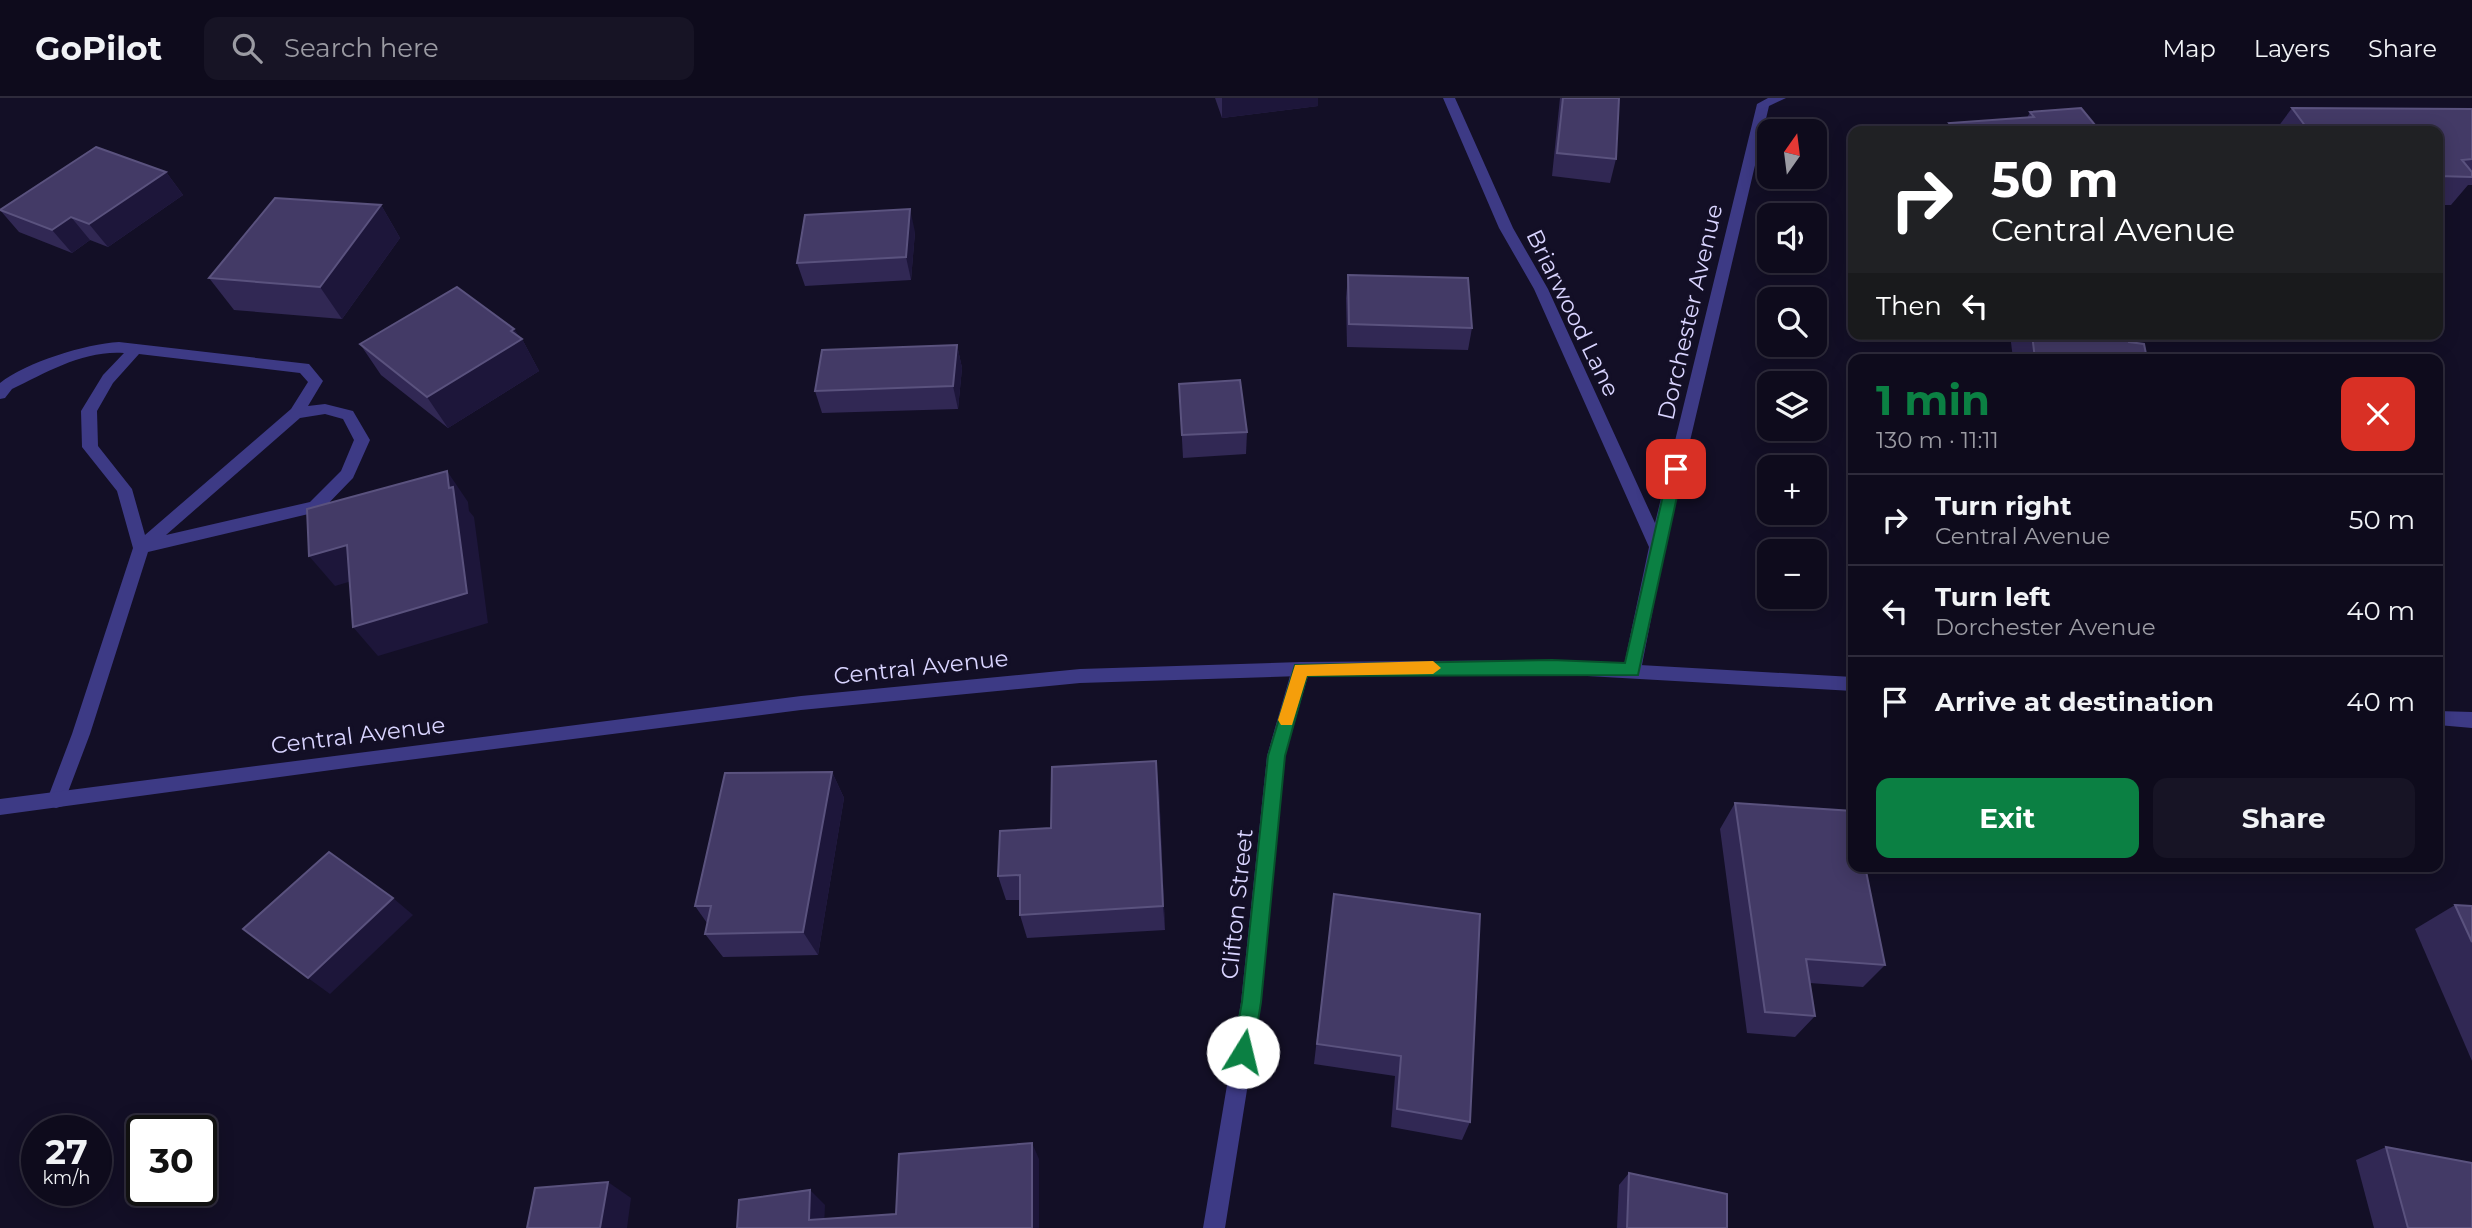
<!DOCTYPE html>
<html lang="en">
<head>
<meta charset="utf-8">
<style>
	body { margin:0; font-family:Montserrat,sans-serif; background:#171425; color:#f1f3f6; height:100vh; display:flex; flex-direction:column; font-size:26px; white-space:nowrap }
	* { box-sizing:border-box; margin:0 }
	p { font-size:23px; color:#9b9ba3 }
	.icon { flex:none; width:38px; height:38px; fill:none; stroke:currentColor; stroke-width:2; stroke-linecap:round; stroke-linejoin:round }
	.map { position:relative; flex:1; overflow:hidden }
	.sheet { position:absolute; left:1848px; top:256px; width:595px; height:518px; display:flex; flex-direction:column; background:#0e0b1c; border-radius:14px; box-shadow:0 4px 18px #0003,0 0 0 2px #2e2b3b }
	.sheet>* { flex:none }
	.hud { position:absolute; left:1848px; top:28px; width:595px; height:214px; border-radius:14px; box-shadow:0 4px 18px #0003,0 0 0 2px #2e2b3b; background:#202124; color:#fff; overflow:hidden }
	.needle { width:46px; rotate:14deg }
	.controls { position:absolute; left:1757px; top:21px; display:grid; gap:14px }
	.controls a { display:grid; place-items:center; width:70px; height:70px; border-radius:14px; background:#0e0b1c; box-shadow:0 4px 18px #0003,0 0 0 2px #2e2b3b; font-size:35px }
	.speed { position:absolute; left:21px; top:1017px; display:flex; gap:14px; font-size:35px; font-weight:700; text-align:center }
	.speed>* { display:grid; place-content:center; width:91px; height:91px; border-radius:50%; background:#0e0b1c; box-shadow:0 4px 18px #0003,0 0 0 2px #2e2b3b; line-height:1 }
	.speed small { font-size:18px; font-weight:400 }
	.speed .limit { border:4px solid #111; border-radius:10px; background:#fff; color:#111 }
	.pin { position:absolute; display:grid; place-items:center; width:60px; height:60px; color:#fff; margin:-30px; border-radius:14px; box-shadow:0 4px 10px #0006 }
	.me { position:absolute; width:77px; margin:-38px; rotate:9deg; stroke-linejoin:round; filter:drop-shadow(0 0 5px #0008) }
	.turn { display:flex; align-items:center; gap:24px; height:147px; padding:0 28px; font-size:32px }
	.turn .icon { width:91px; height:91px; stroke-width:2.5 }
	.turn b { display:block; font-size:49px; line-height:60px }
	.then { display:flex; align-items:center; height:66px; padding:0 28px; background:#0003; gap:14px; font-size:26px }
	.round { display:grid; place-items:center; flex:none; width:74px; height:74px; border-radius:14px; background:#171425 }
	.headline { display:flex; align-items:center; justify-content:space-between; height:119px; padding:0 28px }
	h1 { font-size:42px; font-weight:700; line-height:52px; color:#0b8043 }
	.button { display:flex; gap:14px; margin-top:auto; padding:14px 28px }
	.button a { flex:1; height:80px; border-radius:14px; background:#0b8043; color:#fff; font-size:28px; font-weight:700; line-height:80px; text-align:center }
	.button a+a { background:#171425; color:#f1f3f6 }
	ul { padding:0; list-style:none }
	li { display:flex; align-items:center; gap:21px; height:91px; padding:0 28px; border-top:2px solid #2e2b3b }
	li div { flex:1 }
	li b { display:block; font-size:26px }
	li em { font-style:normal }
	header { display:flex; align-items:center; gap:42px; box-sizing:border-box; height:98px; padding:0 35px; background:#0e0b1c; border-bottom:2px solid #2e2b3b }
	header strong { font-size:33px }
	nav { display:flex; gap:38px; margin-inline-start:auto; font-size:24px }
	.search { width:490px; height:63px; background:#171425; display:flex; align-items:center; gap:18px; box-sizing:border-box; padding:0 24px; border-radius:14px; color:#9b9ba3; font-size:26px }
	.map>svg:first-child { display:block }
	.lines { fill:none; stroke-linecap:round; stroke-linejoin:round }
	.service { fill:#3d3a85; fill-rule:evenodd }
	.minor { fill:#3d3a85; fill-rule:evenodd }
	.tertiary { fill:#3d3a85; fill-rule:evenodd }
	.wall { fill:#312854 }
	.shaded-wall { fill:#1d163a }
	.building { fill:#433a66; stroke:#5a527e; stroke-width:2 }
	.route { fill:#0b8043; stroke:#07532c; stroke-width:2 }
	.slow { fill:#f59e0b }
	.labels { text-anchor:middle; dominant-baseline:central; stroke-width:7; stroke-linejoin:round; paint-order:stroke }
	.street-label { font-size:23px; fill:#d9d4ff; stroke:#130f26 }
</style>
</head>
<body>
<header>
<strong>GoPilot</strong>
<div class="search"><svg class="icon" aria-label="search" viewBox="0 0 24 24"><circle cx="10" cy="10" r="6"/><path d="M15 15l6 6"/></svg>Search here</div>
<nav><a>Map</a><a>Layers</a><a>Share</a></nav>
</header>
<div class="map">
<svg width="2472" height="1130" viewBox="0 0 2472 1130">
	<rect width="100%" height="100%" fill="#130f26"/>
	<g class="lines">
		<path class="service" d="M119,244L309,266L323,283L308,308L325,306L353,313L370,342L353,380L321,413L148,454L90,636L65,702L63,708L56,710L49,708L47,702L72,636L133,450L117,393L82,349L81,313L103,277L124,255C84,252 47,274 12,291L5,300L0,301V285C27,264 85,246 119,244ZM139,256L300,275L308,284L291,311L145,437L132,391L98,348L97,313L113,285ZM325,316L343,321L354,342L341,373L310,404L166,437L300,320Z"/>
		<g class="minor">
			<polygon points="1443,0 1455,0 1513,130 1548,191 1655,425 1757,6 1768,0 1786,0 1769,8 1665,449 1641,572 1638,577 1632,579 1626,577 1623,572 1649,449 1534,191 1499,130"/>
			<polygon points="1301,564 1307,566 1310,571 1285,658 1261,904 1225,1130 1203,1130 1241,904 1267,658 1292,571 1295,566"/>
		</g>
		<g class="tertiary">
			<polygon points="1552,562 1853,579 1853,593 1552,576 1301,578 1080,585 801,612 361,668 0,717 0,701 801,598 1080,571 1301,564"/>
			<polygon points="2438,613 2472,614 2472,630 2438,627"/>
		</g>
	</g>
	<g class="wall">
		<polygon points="1215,0 1318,0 1318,8 1222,20"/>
		<polygon points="1560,0 1619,0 1616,61 1610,85 1552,78"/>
		<polygon points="2292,10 2472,11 2472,87 2468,87 2451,107 2438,107 2438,33 2275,33"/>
		<polygon points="2030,14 2100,33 1946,33 1949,25 2027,20"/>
		<polygon points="166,74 183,97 108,149 90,142 72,155 19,134 0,112 0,111"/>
		<polygon points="381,107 400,140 342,221 234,212 209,180"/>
		<polygon points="915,134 911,182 805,188 797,165"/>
		<polygon points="1348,177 1472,230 1468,252 1347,249 1346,200"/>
		<polygon points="514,231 519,239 522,241 539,273 448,330 381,277 360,246"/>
		<polygon points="2010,236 2128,236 2129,244 2147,261 2013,261"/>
		<polygon points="957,247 962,270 958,311 822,315 815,293"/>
		<polygon points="1179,286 1247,334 1246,356 1183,360"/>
		<polygon points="832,674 844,700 818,857 723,859 705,836 707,825 695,808"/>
		<polygon points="1159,689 1165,832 1027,840 1020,817 1020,802 1006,802 998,778 1051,730"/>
		<polygon points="1735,705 1885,867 1863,889 1810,885 1815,918 1795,939 1747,935 1720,731"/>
		<polygon points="2455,807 2472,808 2472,963 2415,831"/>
		<polygon points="1331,820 1470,1024 1462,1042 1391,1029 1395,978 1314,966"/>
		<polygon points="2386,1049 2472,1130 2374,1130 2356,1062"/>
		<polygon points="1629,1075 1727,1130 1617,1130 1619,1087"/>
	</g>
	<g class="shaded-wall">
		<polygon points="1222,0 1318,0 1318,8 1222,20"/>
		<polygon points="166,74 183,97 108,149 89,126"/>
		<polygon points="381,107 400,140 342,221 320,189"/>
		<polygon points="910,111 915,134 911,182 906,159"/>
		<polygon points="71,119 90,142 72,155 52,132"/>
		<polygon points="514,231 521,241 522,241 539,273 448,330 427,299"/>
		<polygon points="957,247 962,270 958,311 953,288"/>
		<polygon points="447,373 468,404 469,413 474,419 488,525 378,558 353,529"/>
		<polygon points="347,447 372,477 335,488 309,458"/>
		<polygon points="1156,663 1159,689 1165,832 1163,808"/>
		<polygon points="832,674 844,700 818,857 803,834"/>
		<polygon points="393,800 413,817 330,896 308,880"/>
		<polygon points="1032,1045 1039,1061 1039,1130 1032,1130"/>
		<polygon points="608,1084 631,1100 627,1130 600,1130"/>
		<polygon points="810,1092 825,1107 824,1130 809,1122"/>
	</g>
	<g class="building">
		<polygon points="1563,0 1619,0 1616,61 1557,55"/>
		<polygon points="2081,10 2100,33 1955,33 1949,25 2034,19 2030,14"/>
		<polygon points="2292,10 2472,11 2472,61 2462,62 2472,74 2472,79 2438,78 2438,33 2309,33"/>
		<polygon points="96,49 166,74 89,126 71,119 52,132 0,112"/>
		<polygon points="275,100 381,107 320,189 209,180"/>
		<polygon points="910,111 906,159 797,165 805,117"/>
		<polygon points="1348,177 1468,180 1472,230 1349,226"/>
		<polygon points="457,189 514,231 511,233 522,241 427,299 360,246"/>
		<polygon points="2032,236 2128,236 2129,244 2144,246 2147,261 2035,261"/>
		<polygon points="957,247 953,288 815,293 822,252"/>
		<polygon points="1240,282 1247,334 1182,337 1179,286"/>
		<polygon points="447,373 449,390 453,389 467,495 353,529 347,447 309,458 307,411"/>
		<polygon points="1156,663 1163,808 1020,817 1020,777 998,778 1000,733 1051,730 1052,669"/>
		<polygon points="832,674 803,834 705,836 711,808 695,808 725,675"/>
		<polygon points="1735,705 1853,713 1853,768 1865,768 1885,867 1806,861 1815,918 1765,914"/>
		<polygon points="329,754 393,800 308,880 243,831"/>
		<polygon points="1334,796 1480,816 1470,1024 1397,1011 1401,958 1317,946"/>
		<polygon points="2455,807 2472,808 2472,844"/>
		<polygon points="1032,1045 1032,1130 737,1130 739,1102 810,1092 809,1122 896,1116 899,1056"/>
		<polygon points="2386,1049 2472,1065 2472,1130 2408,1130"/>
		<polygon points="1629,1075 1727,1096 1727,1130 1627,1130"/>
		<polygon points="608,1084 600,1130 527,1130 535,1090"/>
	</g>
	<polygon class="route" points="1676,366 1683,371 1638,577 1307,578 1285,658 1261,904 1253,954 1250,961 1243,963 1236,961 1233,954 1242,904 1268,658 1295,567 1552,562 1625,565 1669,371"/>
	<polygon class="slow" points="1433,563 1441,570 1433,576 1307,578 1292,627 1281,627 1278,622 1295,567"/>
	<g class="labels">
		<g class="street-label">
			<text transform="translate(1690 214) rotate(-77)">Dorchester Avenue</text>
			<text transform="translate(1573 215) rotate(64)">Briarwood Lane</text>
			<text transform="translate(921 569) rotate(-6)">Central Avenue</text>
			<text transform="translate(358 637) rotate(-7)">Central Avenue</text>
			<text transform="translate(1237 806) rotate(-84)">Clifton Street</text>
		</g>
	</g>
</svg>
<div class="controls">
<a><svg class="needle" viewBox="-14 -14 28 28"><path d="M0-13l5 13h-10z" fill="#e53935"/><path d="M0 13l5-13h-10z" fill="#9b9ba3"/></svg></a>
<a><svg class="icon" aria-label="sound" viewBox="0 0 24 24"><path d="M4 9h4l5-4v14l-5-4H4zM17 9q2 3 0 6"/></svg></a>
<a><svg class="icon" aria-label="search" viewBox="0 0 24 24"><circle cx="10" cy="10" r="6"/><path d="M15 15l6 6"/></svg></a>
<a><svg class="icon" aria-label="layers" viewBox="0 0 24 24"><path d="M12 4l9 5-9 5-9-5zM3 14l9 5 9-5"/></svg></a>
<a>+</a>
<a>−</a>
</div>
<div class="speed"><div>27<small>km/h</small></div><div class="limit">30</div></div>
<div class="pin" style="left:1676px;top:371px;background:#d93025"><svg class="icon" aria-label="arrive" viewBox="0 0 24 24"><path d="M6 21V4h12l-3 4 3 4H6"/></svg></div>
<svg class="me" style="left:1243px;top:954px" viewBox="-20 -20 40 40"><circle r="19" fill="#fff"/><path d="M0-13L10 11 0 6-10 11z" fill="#0b8043"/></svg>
<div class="hud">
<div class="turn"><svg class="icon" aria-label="right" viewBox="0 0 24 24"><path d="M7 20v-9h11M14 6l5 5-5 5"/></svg><div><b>50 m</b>Central Avenue</div></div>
<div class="then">Then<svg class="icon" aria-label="left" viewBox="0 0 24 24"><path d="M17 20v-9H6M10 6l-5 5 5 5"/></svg></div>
</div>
<section class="sheet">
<div class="headline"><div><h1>1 min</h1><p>130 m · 11:11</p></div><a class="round" style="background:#d93025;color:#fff"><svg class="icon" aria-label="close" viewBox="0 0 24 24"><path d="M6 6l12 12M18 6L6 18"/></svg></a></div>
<ul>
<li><svg class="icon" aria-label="right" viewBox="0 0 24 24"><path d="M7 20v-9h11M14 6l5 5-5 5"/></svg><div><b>Turn right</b><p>Central Avenue</p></div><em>50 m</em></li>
<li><svg class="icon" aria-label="left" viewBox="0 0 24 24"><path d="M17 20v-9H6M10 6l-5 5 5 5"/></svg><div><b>Turn left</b><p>Dorchester Avenue</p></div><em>40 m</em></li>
<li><svg class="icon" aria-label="arrive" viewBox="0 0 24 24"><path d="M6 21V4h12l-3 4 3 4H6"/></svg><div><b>Arrive at destination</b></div><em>40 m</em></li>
</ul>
<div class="button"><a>Exit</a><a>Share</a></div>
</section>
</div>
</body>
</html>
